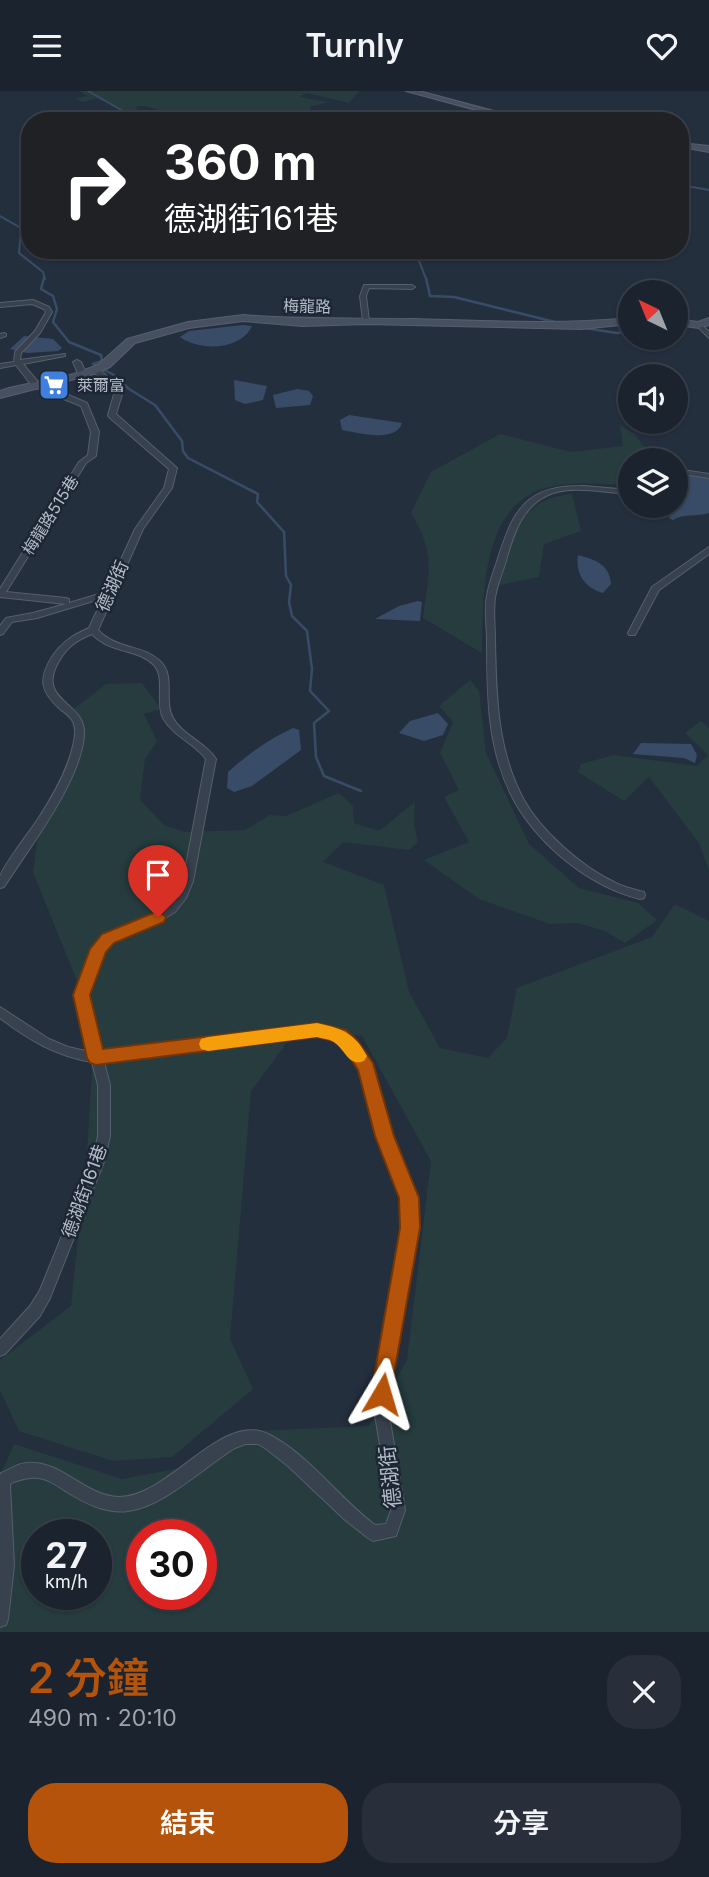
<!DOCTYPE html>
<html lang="zh-TW">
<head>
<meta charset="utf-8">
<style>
	body { margin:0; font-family:Inter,"Noto Sans TC",sans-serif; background:#282f3a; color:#f1f3f6; height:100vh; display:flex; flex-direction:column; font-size:26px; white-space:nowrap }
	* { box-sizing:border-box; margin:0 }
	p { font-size:23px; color:#a0a4aa }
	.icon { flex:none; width:38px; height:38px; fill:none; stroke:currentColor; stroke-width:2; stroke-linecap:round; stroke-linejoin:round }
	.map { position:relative; height:1541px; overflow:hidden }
	.sheet { display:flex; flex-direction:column; background:#1b232e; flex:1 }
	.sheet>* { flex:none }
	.hud { position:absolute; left:21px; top:21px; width:668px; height:147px; border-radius:28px; box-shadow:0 2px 5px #0004,0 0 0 2px #39404a; background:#202124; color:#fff; overflow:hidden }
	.needle { width:46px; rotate:317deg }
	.fabs { position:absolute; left:618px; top:189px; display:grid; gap:14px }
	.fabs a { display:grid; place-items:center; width:70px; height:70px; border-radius:50%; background:#1b232e; box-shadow:0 2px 5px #0004,0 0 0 2px #39404a; font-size:35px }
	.speed { position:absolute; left:21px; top:1428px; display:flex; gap:14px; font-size:35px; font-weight:700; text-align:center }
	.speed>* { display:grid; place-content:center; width:91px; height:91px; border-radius:50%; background:#1b232e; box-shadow:0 2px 5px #0004,0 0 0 2px #39404a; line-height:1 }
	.speed small { font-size:18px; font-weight:400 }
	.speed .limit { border:10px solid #d22; background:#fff; color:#111 }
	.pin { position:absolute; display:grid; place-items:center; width:60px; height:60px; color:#fff; margin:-72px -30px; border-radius:50% 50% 50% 0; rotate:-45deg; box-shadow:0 0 7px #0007 }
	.pin .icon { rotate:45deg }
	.me { position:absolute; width:77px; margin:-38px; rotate:7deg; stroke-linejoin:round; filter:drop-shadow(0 0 5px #0008) }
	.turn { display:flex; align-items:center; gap:24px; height:147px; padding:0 28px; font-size:32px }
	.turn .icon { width:91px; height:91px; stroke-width:2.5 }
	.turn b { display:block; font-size:49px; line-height:60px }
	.round { display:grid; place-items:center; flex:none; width:74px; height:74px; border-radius:28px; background:#282f3a }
	.head { display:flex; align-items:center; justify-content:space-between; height:119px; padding:0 28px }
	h1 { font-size:42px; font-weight:600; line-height:52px; color:#b45309 }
	.primary-button { display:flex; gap:14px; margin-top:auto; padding:14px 28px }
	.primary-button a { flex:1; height:80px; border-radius:28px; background:#b45309; color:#fff; font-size:28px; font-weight:600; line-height:80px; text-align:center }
	.primary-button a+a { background:#282f3a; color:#f1f3f6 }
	header { display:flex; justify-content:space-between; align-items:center; height:91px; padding:0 28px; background:#1b232e; font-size:32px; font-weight:600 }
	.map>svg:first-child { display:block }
	.green { fill:#263c3f; fill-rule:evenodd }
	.water { fill:#394c67 }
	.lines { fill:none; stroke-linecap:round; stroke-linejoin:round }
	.stream-far1 { stroke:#394c67; stroke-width:2 }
	.stream { stroke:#394c67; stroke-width:2.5 }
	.street-casing { stroke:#565f6c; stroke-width:2 }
	.secondary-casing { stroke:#565f6c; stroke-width:2 }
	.street { fill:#38414e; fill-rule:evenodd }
	.secondary { fill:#465061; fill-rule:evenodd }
	.route { fill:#b45309; stroke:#753606; stroke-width:2 }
	.slow { fill:#f59e0b }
	.labels { text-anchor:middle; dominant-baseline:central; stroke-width:5; stroke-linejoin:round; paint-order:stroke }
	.far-street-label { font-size:16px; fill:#b4bcc9; stroke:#1d2633 }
	.far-poi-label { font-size:16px; fill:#b4bcc9; stroke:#1d2633; text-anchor:start }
	.street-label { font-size:18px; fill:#b4bcc9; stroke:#1d2633 }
	.near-street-label { font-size:21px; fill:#b4bcc9; stroke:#1d2633 }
</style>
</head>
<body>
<header><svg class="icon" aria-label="menu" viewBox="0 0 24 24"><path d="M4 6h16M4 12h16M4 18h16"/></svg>Turnly<svg class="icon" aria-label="heart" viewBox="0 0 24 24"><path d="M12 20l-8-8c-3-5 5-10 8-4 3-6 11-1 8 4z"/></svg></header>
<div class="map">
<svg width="709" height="1541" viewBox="0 0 709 1541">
	<rect width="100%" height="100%" fill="#242f3e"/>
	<g class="green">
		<path d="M79,0H359L349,12L306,2L300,6L328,11L310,16L311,20L336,23L327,30C272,30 223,29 171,22C158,21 148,12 135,16L145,24L137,26L96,7L84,11L75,8L87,5Z"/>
		<path d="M620,334L635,344L655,368L663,369H630V393C606,394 578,390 554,395C480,408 483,504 482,562L423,527C429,482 436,463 411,422L431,381L500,343L571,361L623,355Z"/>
		<path d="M572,403L581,440L544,453L539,486L500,494C514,448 515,408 572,403Z"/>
		<polygon points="470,589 479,600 486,662 529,753 579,797 638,812 657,829 625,852 605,840 578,832 550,833 479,808 424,769 469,751 444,706 459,699 440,662 453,631 439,615"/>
		<path d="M142,592L161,618L144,623L157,650L145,668L140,709L164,734L185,741L245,739L270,724L286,725L339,702L353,715L354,732L379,740L415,711L414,734L418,751L409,759L343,751L323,771L384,794L409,901L440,957L488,967L507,947L517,897L652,846L675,813L709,830V1541H0V1385L14,1353L122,1388L213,1371L254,1340L369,1335L407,1269L431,1070L362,945L297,938L251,1000L230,1248L253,1298L172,1366L113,1370L19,1340L0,1299V1269L71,1215L87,1061L92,981L81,900L33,781L38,743L78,657L69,622L106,593ZM37,1444H96V1503H37ZM142,1444H201V1503H142Z"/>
		<polygon points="701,630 709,637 709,779 699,752 649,686 624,710 578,681 581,673 614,664 697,675 708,664 685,642"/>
	</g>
	<g class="water">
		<path d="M243,234L252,235C240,260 199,260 180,246L189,240Z"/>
		<polygon points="24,245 53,248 62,257 58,260 27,262 10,258"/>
		<polygon points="234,289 267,295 263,309 245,313 235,309"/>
		<polygon points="297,298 309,300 313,305 310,314 276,317 273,304"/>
		<path d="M349,324L402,332C396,352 359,342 342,339L340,329Z"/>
		<path d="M676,383L709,387V422C697,426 684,422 673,429L669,427L672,418L670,415H676Z"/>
		<path d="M578,464C596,469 609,473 611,493L603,502C585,497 575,483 578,464Z"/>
		<polygon points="418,510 422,511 420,530 375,528 399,515"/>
		<polygon points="438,622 448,633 443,644 424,650 399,642 410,630"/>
		<path d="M293,637L299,639L301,659L252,695L234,701L227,697L228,681C248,663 269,648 293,637Z"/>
		<polygon points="641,652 691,653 697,664 695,672 684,667 633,663"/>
	</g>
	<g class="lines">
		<g class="stream-far1">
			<polyline points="88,0 130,24 156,30"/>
			<polyline points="681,94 709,99"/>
			<polyline points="0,125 21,137 19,162 43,181 45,188"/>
			<polyline points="415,159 426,188"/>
		</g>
		<g class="stream">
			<polyline points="44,187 41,198 53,205 57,218 53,231 69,251 101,264 102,270 93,273 114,284 129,298 155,314 182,350 183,360 188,367 258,403 257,411 284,441 286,485 291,494 289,511 292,525 307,540 312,578 310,600 329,620 314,632 316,666 324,685 361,700"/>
			<polyline points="426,187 430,205 454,206 559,232"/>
			<polyline points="584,237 617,242 630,240"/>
		</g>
		<g class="street-casing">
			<g id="street">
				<polygon points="364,194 412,194 415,196 412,198 369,197 366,205 369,230 366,232 363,230 360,205"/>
				<path d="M33,209L49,216L52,221L40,242L21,262L20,269L65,263V265L23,273L38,291L87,312L99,341L96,365L86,372L6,501L66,507L69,508V512L106,501L135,438L164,397L169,378L109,326L108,324L115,300L91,279L98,277L123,300L116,323L177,377L172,397L143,438L98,539C117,559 142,553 160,570C176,585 163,609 173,627C182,644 205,651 216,668L193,790L186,807L175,821L162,829L112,850L103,860L87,904L102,961L317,934L343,941L355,951L371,973L391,1045L415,1107L417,1137L389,1289L388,1318L405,1419L396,1445L373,1450L368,1447L344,1428L288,1375L265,1357L258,1353H245L235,1357C204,1376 163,1416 128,1420C106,1423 85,1412 67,1401C58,1395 48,1388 38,1387C28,1386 20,1389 11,1392L10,1395L14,1474L8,1528L6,1534L0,1536V1384L1,1382C9,1379 17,1373 26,1372C61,1368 84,1405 119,1406C170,1406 222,1318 270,1344C310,1365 339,1407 375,1434L386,1433L391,1419L374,1318L375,1289L403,1137V1107L379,1045L361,979L347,957L336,948L317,944L104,971L110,994V1045L104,1071L50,1207L40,1225L5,1263L0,1265V1248L30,1215L40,1199L92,1071L98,1045V994L92,971C56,965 29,949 0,927V916L49,948L68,956L90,961L75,904L94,855L104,844L154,823L167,815L177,802L183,790L206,668C194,652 173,645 163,627C155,611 166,587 154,574C137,557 111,563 92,543C77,549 67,556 59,570C35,611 86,610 84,643C82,689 29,757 4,796L0,797C0,793 0,790 0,786C2,776 31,739 38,728C53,705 67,681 73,655C75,646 77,636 72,629C69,624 64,621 60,618C41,601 38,588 52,566C62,551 73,544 89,537L103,507L37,527L12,531L3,543L0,544V535L6,527L33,522L66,513L0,506V498L79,371L88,364L91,341L81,315L32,295L16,274L0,277V273L14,271L15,261L35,240L46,221L44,218L32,213L0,216V212Z"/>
				<polygon points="697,233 701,233 709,241 709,247 697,235"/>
				<polygon points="4,242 6,243 6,245 0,247 0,243"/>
				<polygon points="77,269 81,271 86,282 85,284 78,282 73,271"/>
				<polygon points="676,378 709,383 709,387 676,382"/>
				<path d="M584,395L630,399V403C604,402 570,393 546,405C522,417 514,442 507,466C504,479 497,493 495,507C493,521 495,535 495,549C496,604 497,660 524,709C541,740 582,776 614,791C623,796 633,798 644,801L645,804L644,807L640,808C591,796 542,757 516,713C487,662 487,605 487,548C487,534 484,519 487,505C489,491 495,478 499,464C506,444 512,423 529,409C545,396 565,395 584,395Z"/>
				<polygon points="709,456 709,463 659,499 635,544 629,544 628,542 652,496"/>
			</g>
		</g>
		<g class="secondary-casing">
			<g id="secondary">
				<polygon points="406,0 419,0 531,30 517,30"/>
				<polygon points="681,52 709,55 709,61 681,56"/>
				<path d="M243,224C301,229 357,227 415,228C487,230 559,234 630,227V233L581,238L366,233L303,235L243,230L189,237L135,252L110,276L94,283L0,307V300L9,297L74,283L98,274L127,248L188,231Z"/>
				<polygon points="709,227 709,234 699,237 676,234 676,228 698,231"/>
			</g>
		</g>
		<use href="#street" class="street"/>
		<use href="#secondary" class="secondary"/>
	</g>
	<polygon class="route" points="158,820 166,826 164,831 114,852 106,861 90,904 103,958 317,932 346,939 357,949 373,972 394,1045 419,1107 420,1137 389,1311 382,1314 374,1311 371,1303 400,1137 399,1107 375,1045 358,979 345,959 334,950 317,946 96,974 90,972 87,967 73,904 90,858 102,843"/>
	<path class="slow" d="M317,932C341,937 355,942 367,965L364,970C349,976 346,960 335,952C331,948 323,948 317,946L208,960L201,958L199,953L201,948L208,946Z"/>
	<defs>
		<g id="supermarket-square" transform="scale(1.575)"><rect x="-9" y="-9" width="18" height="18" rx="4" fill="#3f7fe0" stroke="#1d2633"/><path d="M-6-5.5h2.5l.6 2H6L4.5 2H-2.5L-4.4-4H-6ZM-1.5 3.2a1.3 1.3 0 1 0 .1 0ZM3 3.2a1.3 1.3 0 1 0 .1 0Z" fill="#fff"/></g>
	</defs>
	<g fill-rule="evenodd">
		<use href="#supermarket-square" x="54" y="294"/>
	</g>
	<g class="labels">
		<g class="far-street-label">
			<text transform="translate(307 215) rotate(1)">梅龍路</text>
			<text transform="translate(50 424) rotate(-58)">梅龍路515巷</text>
		</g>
		<g class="far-poi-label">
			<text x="77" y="294">萊爾富</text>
		</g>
		<g class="street-label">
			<text transform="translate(112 495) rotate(-66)">德湖街</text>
			<text transform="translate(84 1100) rotate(-70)">德湖街161巷</text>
		</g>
		<g class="near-street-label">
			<text transform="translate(390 1386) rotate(-96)">德湖街</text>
		</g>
	</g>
</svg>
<div class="fabs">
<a><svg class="needle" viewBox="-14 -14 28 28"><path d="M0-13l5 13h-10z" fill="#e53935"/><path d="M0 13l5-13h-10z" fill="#a0a4aa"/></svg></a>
<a><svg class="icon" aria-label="sound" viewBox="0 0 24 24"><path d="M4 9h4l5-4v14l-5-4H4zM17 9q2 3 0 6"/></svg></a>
<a><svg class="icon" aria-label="layers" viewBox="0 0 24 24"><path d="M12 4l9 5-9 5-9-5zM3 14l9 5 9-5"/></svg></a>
</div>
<div class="speed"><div>27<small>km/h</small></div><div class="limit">30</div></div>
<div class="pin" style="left:158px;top:826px;background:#d93025"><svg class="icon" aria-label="arrive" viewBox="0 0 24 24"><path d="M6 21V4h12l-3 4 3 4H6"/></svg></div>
<svg class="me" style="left:382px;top:1303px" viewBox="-20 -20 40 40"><path d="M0-17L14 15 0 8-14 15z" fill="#b45309" stroke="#fff" stroke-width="4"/></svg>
<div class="hud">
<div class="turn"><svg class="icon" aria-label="right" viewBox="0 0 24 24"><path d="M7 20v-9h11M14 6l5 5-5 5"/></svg><div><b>360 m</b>德湖街161巷</div></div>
</div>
</div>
<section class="sheet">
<div class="head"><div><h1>2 分鐘</h1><p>490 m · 20:10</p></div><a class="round"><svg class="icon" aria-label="close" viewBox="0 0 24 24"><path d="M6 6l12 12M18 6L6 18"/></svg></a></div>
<div class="primary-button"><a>結束</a><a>分享</a></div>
</section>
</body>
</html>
